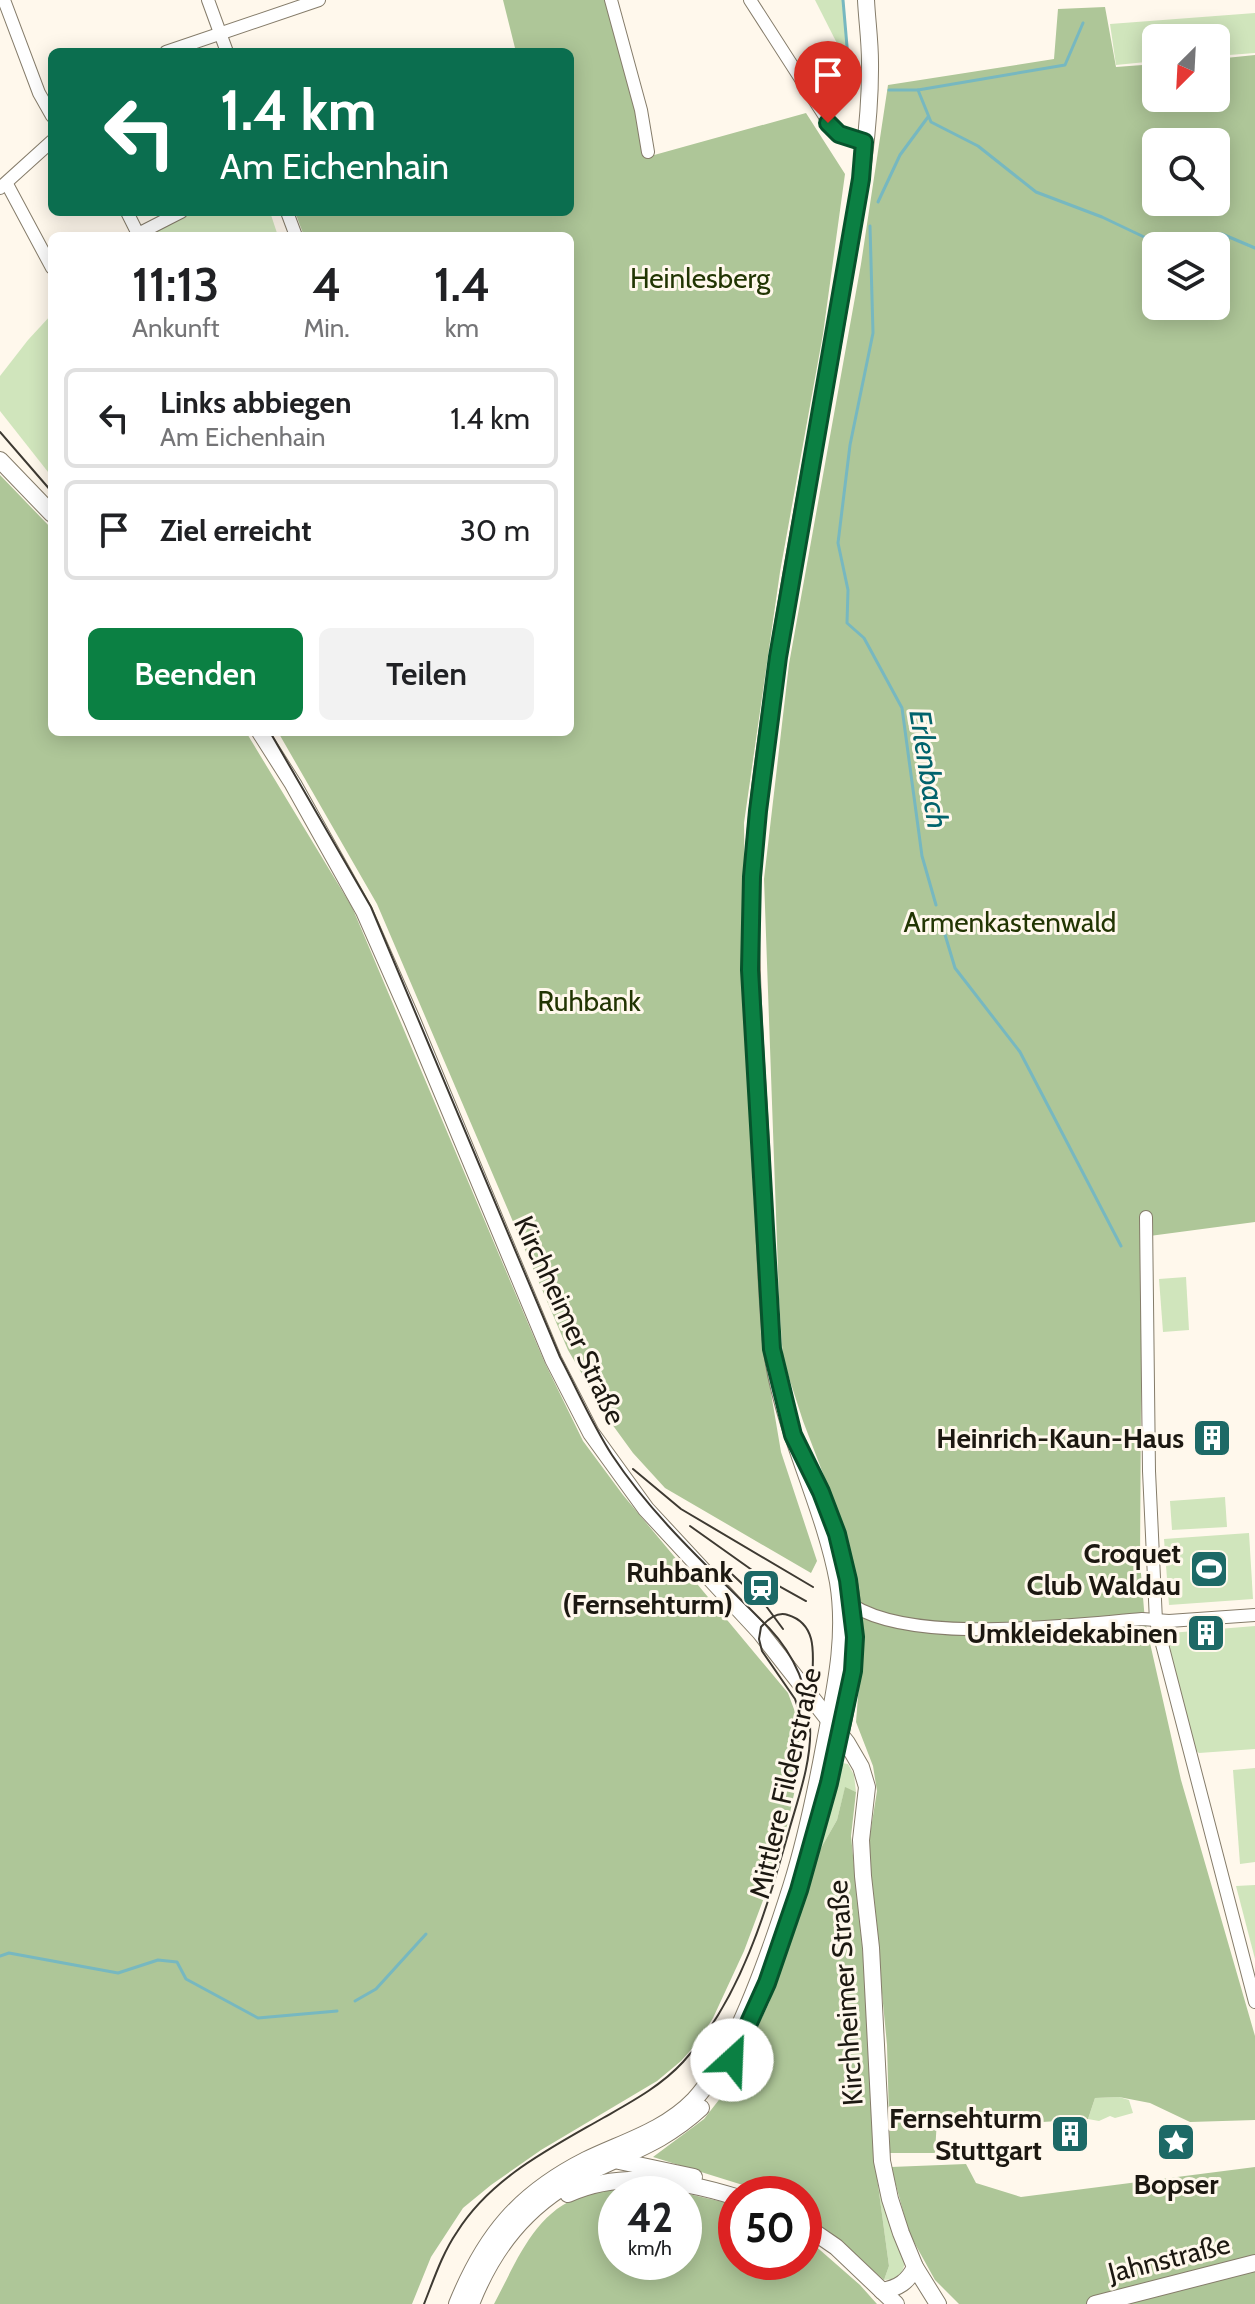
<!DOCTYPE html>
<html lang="de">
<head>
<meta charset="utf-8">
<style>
	body { margin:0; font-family:Cabin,sans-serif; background:#f2f2f2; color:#202124; height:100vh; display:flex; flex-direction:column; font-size:30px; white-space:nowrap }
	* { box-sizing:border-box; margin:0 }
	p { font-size:26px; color:#757577 }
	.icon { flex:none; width:44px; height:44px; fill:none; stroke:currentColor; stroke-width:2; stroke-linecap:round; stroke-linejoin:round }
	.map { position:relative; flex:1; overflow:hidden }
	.sheet { position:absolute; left:48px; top:232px; width:526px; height:504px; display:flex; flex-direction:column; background:#fff; border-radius:12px; box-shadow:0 4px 20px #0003 }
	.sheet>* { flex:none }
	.banner { position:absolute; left:48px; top:48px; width:526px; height:168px; border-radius:12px; box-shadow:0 4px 20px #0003; background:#0b6e4f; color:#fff; overflow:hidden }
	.needle { width:52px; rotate:204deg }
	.controls { position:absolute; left:1142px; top:24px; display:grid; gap:16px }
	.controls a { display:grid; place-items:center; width:88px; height:88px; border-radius:12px; background:#fff; box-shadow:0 4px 20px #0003; font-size:40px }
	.speed { position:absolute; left:598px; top:2176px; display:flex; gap:16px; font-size:40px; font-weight:700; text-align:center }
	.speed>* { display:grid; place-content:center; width:104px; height:104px; border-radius:50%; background:#fff; box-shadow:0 4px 20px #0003; line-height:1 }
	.speed small { font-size:20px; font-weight:400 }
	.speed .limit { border:12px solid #d22; background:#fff; color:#111 }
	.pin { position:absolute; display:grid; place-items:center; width:68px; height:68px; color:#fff; margin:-82px -34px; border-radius:50% 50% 50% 0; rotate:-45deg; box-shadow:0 0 8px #0007 }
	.pin .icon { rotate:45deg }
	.me { position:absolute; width:88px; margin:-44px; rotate:25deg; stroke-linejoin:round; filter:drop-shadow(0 0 6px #0008) }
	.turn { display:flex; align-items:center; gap:28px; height:168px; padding:0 40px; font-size:36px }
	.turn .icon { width:104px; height:104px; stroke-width:2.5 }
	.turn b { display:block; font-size:56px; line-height:68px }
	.eta { display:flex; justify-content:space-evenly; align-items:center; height:136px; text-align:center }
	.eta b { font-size:48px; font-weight:600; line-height:56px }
	.action { display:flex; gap:16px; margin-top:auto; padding:16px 40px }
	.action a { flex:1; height:92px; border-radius:12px; background:#0b8043; color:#fff; font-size:32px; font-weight:600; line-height:92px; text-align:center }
	.action a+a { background:#f2f2f2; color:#202124 }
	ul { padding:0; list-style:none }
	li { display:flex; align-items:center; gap:24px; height:100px; margin:0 16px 12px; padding:0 24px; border:4px solid #e0e0e0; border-radius:12px }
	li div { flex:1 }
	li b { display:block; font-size:30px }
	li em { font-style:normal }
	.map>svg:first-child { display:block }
	.green { fill:#d0e5bc }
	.forest { fill:#aec698; fill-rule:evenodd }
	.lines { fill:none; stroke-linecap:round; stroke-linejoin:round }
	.stream { stroke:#77b8c0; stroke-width:3 }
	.minor-casing { stroke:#857c6a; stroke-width:14 }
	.major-casing { stroke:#857c6a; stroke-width:18 }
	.minor { stroke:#fff; stroke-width:12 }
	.major { stroke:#fff; stroke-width:16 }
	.tram { stroke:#3e3a32; stroke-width:2 }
	.route-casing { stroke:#07532c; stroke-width:20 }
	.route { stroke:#0b8043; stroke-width:14 }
	.labels { text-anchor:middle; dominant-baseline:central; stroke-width:6; stroke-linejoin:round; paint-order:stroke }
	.park-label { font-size:28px; fill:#213503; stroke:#fff8ec }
	.street-label { font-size:28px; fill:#1c1811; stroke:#fff8ec }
	.poi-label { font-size:28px; font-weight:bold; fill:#1c1811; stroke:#fff8ec; text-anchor:end }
	.water-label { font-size:30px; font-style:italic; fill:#02636c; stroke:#fff8ec }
</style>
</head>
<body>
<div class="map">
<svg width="1255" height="2304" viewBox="0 0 1255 2304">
	<rect width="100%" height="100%" fill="#fff8ec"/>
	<g class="green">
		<polygon points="815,0 842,0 849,67"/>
		<polygon points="1255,13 1255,53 1216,56 1216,38 1156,38 1156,61 1116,65 1110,24"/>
		<polygon points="189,212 270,212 278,236 145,236"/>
		<polygon points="52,314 52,477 0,411 0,376 28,340"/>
		<polygon points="1186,1277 1189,1330 1163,1332 1159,1279"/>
		<polygon points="1225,1497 1227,1527 1172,1530 1170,1501"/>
		<polygon points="1249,1533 1253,1599 1169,1605 1164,1539"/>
		<polygon points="1255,1626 1255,1749 1199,1753 1194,1749 1166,1642 1170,1633"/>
		<polygon points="842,1763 848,1764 854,1775 856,1792 845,1788 837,1820 817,1855"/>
		<polygon points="1255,1768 1255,1862 1240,1864 1233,1770"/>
		<polygon points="1255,1885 1255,1959 1236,1886"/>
		<polygon points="1119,2097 1129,2100 1133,2113 1115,2118 1110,2116 1099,2121 1088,2119 1095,2098"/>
		<polygon points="878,2185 905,2263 901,2275 894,2279 884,2280 889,2266"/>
	</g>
	<g class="forest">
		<polygon points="503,0 606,0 647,157 806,113 845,174 823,334 780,572 744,823 747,1072 761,1334 781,1452 817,1561 811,1573 665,1488 633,1453 609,1420 568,1350 377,904 278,732 570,732 570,236 304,236 295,212 570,212 570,52 516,52"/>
		<path d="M1105,7L1116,67L1156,64V98H1216V59L1255,55V1222L1142,1237L1140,1562L1145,1621L1181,1780L1255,2036V2120L1190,2122L1150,2103L1119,2097L1095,2098L1088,2119L1011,2124L1002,2111L937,2119L935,2153H890L887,2045L868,1847L877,1791L873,1766L856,1722L863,1633L856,1593L835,1505L803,1421L783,1359L779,1299L764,879L789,664L861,264L888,85L1054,59L1058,9ZM1156,142H1216V202H1156ZM1156,246H1216V306H1156Z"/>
		<polygon points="0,475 52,529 52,732 246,732 352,907 544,1361 583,1441 623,1495 788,1693 798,1720 803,1752 788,1822 765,1895 744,1951 713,2018 698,2042 681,2061 657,2081 541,2150 491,2185 463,2208 431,2257 412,2304 0,2304"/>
		<polygon points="845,1787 856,1792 851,1836 865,1974 876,2170 889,2266 884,2280 825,2229 804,2217 804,2194 762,2194 746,2186 653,2157 704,2119 729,2087 769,2003 797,1924 817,1855 837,1820"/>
		<polygon points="966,2164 976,2183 1021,2197 1255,2167 1255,2304 959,2304 935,2280 909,2233 891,2167"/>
		<path d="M637,2182L736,2205V2262H804V2239L812,2243L860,2285L877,2304H494C516,2263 534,2212 582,2196C600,2190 619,2186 637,2182ZM616,2194H684V2262H616Z"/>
	</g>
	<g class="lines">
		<g class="stream">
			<polyline points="843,0 848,58"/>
			<polyline points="889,90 918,90 931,122 978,146 1036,192 1102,217 1163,246"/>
			<polyline points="918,90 1065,65 1083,23"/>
			<polyline points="878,202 900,155 928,117"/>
			<polyline points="870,226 873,333 850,445 838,543 848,590 847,623 864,638 902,708 922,856 936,905"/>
			<polyline points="1166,246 1222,234 1255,248"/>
			<polyline points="940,918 955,968 1020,1052 1121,1246"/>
			<polyline points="0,1956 9,1953 118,1973 158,1960 177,1962 186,1979 258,2018 337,2011"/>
			<polyline points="355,2001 376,1989 426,1934"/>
		</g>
		<g class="minor-casing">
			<g id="minor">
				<polyline points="4,0 39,93 52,116"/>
				<polyline points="208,0 227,52"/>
				<polyline points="611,0 641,110 648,152"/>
				<polyline points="750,0 833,129 850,139 864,142"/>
				<polyline points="166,52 319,0"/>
				<polyline points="7,184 52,268"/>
				<polyline points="0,188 52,141"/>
				<polyline points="127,212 138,234 181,212"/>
				<polyline points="287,212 296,236"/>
				<polyline points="1146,1217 1149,1471 1156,1621 1255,2002"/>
				<path d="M852,1605C915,1645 1067,1625 1142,1619L1169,1621L1255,1615"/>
			</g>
		</g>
		<g class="major-casing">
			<g id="major">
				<polyline points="0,460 52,514"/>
				<polyline points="260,732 293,784 364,911 412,1020 553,1359 591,1433 646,1509 760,1632 847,1743 861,1767 867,1787 861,1840 863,1876 871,1948 882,2161 890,2199 901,2233 915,2267 938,2304"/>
				<path d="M826,1791C845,1718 865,1645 846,1570"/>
				<polyline points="619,2161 694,2177"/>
				<path d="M568,2194C621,2170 682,2180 736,2197"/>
				<polyline points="804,2225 836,2247 896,2304"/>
				<path d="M882,2291C898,2288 908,2282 915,2267"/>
				<path d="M457,2304C485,2235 519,2194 586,2160C623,2142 664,2131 694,2100C736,2055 772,1947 791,1887C806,1839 816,1791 825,1742C835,1689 847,1637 838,1582C823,1501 780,1426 771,1343C765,1277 764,1211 761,1145C756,1058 749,972 752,885C755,810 767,736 777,663C795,540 821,418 841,296C854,219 871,140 870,62C870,41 867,20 866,0"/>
				<path d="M471,2304C493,2248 526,2206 580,2177C625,2153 661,2145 701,2108"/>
				<polyline points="1095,2304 1255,2263"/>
			</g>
		</g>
		<use href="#minor" class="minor"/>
		<use href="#major" class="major"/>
		<g class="tram">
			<polyline points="0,432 52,492"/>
			<path d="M270,732L371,907L560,1357C577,1389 592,1424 612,1455C655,1520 715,1573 769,1628C795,1656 809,1688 810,1726C812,1759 799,1796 790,1827C767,1908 741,2000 683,2062C661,2086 631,2102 603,2118C549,2149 491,2178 457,2232C442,2254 434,2279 424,2304"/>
			<polyline points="633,1469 681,1509 813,1587"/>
			<polyline points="690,1526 759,1575 806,1601"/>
			<polyline points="720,1563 766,1606 783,1629"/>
			<path d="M802,1720L795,1699L762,1651L759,1639L761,1627C768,1619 777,1611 788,1615C824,1626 810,1669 812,1695"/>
		</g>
	</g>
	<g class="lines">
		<g class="route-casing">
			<polyline id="route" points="732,2060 767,1983 799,1890 829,1783 853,1671 855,1637 848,1580 837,1534 821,1492 793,1435 772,1349 750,970 752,877 758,811 778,657 861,179 864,142 839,134 828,123"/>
		</g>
		<use href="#route" class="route"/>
	</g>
	<defs>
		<g id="building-square" transform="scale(2)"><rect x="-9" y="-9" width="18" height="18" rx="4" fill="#1d6966" stroke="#fff8ec"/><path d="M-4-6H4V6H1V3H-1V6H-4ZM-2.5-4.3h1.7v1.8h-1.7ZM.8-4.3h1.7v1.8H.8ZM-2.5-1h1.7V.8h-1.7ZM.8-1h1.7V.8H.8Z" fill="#fff"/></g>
		<g id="stadium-square" transform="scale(2)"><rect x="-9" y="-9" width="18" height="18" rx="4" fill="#1d6966" stroke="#fff8ec"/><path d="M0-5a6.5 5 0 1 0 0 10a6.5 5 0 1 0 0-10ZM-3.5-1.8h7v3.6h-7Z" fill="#fff"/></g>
		<g id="station-square" transform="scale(2)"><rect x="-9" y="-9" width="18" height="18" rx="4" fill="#1d6966" stroke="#fff8ec"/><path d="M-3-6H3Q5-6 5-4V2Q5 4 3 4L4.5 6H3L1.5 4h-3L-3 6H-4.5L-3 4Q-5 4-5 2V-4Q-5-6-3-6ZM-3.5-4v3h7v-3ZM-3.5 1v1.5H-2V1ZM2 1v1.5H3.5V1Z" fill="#fff"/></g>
		<g id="sight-square" transform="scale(2)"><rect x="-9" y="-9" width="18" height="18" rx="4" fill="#1d6966" stroke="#fff8ec"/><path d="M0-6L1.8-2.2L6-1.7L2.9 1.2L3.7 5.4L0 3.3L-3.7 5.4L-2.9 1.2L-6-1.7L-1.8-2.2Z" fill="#fff"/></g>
	</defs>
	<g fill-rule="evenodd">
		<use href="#building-square" x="1212" y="1438"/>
		<use href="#stadium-square" x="1209" y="1569"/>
		<use href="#station-square" x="761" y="1588"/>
		<use href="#building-square" x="1206" y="1633"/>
		<use href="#building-square" x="1070" y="2134"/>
		<use href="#sight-square" x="1176" y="2142"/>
	</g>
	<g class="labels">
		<g class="park-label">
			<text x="700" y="278">Heinlesberg</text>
			<text x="1010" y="922">Armenkastenwald</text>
			<text x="589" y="1001">Ruhbank</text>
		</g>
		<g class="street-label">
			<text transform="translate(570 1320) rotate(65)">Kirchheimer Straße</text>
			<text transform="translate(785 1783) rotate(-77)">Mittlere Filderstraße</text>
			<text transform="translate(845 1993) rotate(-94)">Kirchheimer Straße</text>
			<text transform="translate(1169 2258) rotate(-14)">Jahnstraße</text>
		</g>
		<g class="poi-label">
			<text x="1184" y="1438">Heinrich-Kaun-Haus</text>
			<text x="1181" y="1553">Croquet<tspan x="1181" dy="32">Club Waldau</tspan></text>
			<text x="733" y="1572">Ruhbank<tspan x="733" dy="32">(Fernsehturm)</tspan></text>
			<text x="1178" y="1633">Umkleidekabinen</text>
			<text x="1042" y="2118">Fernsehturm<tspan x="1042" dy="32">Stuttgart</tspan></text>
			<text x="1176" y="2184" text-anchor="middle">Bopser</text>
		</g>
		<g class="water-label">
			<text transform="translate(929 769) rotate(81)">Erlenbach</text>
		</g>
	</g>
</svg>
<div class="controls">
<a><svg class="needle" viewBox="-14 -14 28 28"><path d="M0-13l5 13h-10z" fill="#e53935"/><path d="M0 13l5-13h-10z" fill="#757577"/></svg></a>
<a><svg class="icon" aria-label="search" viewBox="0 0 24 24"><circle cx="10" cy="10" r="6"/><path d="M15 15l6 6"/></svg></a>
<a><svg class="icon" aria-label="layers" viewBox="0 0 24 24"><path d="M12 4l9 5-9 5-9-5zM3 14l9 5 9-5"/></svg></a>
</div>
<div class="speed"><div>42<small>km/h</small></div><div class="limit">50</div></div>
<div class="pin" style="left:828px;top:123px;background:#d93025"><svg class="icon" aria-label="arrive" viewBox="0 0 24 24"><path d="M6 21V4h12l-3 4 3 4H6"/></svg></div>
<svg class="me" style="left:732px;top:2060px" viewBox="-20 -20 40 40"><circle r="19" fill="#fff"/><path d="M0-13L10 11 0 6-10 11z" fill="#0b8043"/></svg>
<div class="banner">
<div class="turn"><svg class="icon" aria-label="left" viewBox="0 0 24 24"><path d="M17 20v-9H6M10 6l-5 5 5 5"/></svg><div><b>1.4 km</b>Am Eichenhain</div></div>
</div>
<section class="sheet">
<div class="eta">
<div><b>11:13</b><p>Ankunft</p></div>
<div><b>4</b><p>Min.</p></div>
<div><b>1.4</b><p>km</p></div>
</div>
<ul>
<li><svg class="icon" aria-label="left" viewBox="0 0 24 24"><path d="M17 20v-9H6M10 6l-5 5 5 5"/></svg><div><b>Links abbiegen</b><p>Am Eichenhain</p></div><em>1.4 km</em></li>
<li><svg class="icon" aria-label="arrive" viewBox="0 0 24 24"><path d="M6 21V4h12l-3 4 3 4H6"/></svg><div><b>Ziel erreicht</b></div><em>30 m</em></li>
</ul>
<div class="action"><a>Beenden</a><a>Teilen</a></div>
</section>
</div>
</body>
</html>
